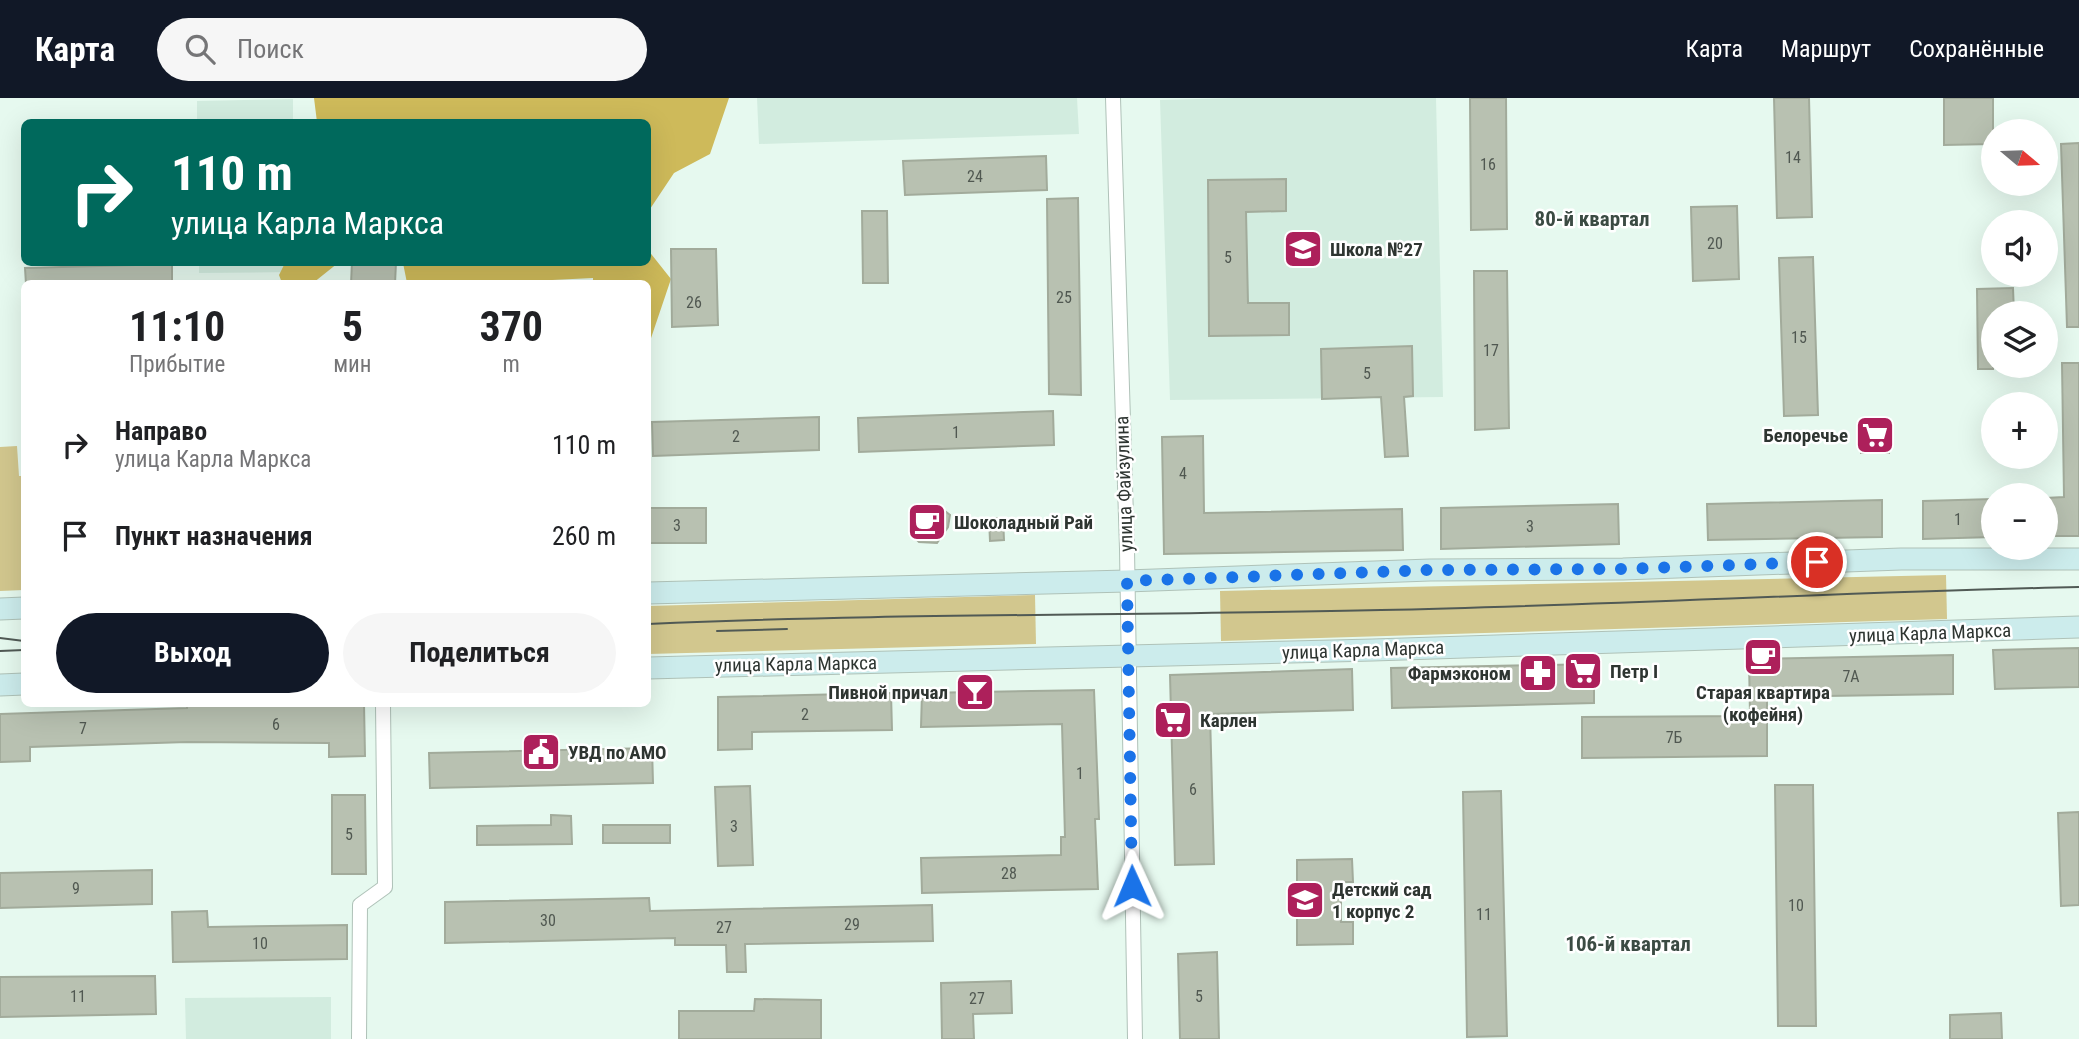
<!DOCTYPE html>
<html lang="ru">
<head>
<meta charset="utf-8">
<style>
	body { margin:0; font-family:"Roboto Condensed",sans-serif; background:#f6f6f6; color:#202124; height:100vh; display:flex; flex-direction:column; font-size:26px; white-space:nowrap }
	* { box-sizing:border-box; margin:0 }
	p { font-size:23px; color:#757577 }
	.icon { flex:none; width:38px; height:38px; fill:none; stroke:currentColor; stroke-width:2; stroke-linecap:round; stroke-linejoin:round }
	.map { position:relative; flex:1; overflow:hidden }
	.side { position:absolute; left:21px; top:182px; width:630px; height:427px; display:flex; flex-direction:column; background:#fff; border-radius:10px; box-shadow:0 7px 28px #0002 }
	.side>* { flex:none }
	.guide { position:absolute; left:21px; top:21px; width:630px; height:147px; border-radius:10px; box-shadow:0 7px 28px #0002; background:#00695c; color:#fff; overflow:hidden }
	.needle { width:46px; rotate:109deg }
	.controls { position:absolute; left:1981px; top:21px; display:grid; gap:14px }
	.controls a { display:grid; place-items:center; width:77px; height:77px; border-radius:50%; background:#fff; box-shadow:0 7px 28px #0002; font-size:35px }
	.pin { position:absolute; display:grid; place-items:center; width:60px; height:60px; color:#fff; margin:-30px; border:4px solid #fff; border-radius:50%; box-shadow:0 2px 7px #0007 }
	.me { position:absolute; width:77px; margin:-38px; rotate:359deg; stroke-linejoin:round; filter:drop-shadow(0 0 5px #0008) }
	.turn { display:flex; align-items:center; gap:24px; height:147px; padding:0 35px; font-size:32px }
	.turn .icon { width:91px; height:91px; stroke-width:2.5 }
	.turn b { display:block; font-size:49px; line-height:60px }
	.eta { display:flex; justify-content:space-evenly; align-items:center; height:119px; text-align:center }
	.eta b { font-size:42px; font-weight:700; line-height:49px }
	.primary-button { display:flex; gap:14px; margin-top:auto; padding:14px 35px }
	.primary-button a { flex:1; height:80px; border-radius:42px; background:#111827; color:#fff; font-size:28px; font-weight:700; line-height:80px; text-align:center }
	.primary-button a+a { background:#f6f6f6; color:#202124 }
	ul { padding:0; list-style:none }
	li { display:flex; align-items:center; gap:21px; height:91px; padding:0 35px }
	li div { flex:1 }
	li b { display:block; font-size:26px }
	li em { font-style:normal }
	header { display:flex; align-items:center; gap:42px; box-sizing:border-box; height:98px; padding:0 35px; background:#111827; color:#fff }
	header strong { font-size:33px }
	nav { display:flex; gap:38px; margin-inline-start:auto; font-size:24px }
	.search { width:490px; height:63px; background:#f6f6f6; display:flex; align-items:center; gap:18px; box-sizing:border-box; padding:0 24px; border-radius:38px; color:#757577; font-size:26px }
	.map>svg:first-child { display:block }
	.built { fill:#d2ecdf }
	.green { fill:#d2c78e }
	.forest { fill:#ceba5a }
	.building { fill:#b8c1b1; stroke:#a2ab9b; stroke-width:2 }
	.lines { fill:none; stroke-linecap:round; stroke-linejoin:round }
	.minor-casing { stroke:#afc2b8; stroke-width:16 }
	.secondary-casing { stroke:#afc2b8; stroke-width:23 }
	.minor { stroke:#fff; stroke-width:14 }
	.secondary { stroke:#ccecec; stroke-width:21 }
	.tram { stroke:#515a55; stroke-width:2 }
	.route { stroke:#1a73e8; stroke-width:12; stroke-dasharray:0 21.6 }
	.labels { text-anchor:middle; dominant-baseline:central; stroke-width:5; stroke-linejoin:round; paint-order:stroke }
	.number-label { font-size:16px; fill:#505851 }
	.poi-label { font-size:19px; font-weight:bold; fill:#2e3531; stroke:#fff; text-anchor:start }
	.street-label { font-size:19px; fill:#2e3531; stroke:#fff }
	.neighbourhood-label { font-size:21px; font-weight:bold; fill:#3b4b43; stroke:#fff }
</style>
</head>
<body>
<header>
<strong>Карта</strong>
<div class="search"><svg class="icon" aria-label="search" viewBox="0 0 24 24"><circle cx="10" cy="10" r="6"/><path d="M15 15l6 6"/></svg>Поиск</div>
<nav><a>Карта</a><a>Маршрут</a><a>Сохранённые</a></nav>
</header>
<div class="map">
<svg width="2079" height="941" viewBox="0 0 2079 941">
	<rect width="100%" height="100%" fill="#e6f9ef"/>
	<g class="built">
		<polygon points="757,0 1077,0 1079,36 759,46"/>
		<polygon points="1235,0 1436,0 1443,299 1170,302 1160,2"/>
		<polygon points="293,1 293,24 197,24 197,3"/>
		<polygon points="199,165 295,165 295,174 199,175"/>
		<polygon points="331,899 331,941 186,941 185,900"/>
	</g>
	<g class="green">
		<polygon points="17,348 19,378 24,378 24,492 0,493 0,349"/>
		<polygon points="1946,477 1947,521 1221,543 1220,493"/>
		<polygon points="1035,497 1036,546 648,556 648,508"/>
	</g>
	<g class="forest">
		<polygon points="314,0 729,0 710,56 674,75 648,114 648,24 317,24"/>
		<polygon points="648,152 671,181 648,249 648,186 593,185 593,180 552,182 550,186 407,185 403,165 648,164"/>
		<polygon points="285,165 285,164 338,165 313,185 282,185 279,177"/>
	</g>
	<g class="building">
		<polygon points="1470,0 1506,0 1507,131 1471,132"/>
		<polygon points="1774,0 1809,0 1812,119 1777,120"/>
		<polygon points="1944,0 1993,0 1993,46 1944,47"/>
		<polygon points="2079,45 2079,229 2067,229 2061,46"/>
		<polygon points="1046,58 1047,92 905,97 903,63"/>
		<polygon points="1286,81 1286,113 1246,114 1248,205 1289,205 1289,237 1209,238 1208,82"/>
		<polygon points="1078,100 1081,297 1049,296 1047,101"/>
		<polygon points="1737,108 1739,181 1693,183 1691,109"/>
		<polygon points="862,113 887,113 888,185 863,185"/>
		<polygon points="671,151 716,151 718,227 672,229"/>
		<polygon points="1813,159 1818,317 1784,318 1779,160"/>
		<polygon points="352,164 396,164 395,186 351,186"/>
		<polygon points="172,166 172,186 26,186 25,170"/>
		<polygon points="1474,173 1507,173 1509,330 1475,332"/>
		<polygon points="2013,190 2014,215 1993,215 1993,271 1978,271 1977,191"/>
		<polygon points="1412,248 1413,298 1404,299 1408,358 1385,359 1381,299 1322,301 1321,251"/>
		<polygon points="2062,265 2079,265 2079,438 2046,438 2046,400 2064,399"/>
		<polygon points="1053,313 1054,347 859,354 858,320"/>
		<polygon points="819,319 819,352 653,358 652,324"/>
		<rect x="1861" y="323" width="28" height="32"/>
		<polygon points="1203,338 1204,415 1402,411 1403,452 1164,456 1162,339"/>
		<polygon points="1993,401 1993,439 1923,441 1923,403"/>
		<polygon points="1882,402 1882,439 1708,442 1707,406"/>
		<polygon points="1618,406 1619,446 1441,451 1441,410"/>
		<polygon points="924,407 937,407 950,417 948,429 937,445 919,444 910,435 910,419"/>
		<rect x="648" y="410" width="58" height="35"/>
		<polygon points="989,420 1003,420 1004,442 990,443"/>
		<polygon points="2079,550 2079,589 1995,591 1993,552"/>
		<polygon points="1953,557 1953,596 1767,599 1767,658 1582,660 1582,619 1750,618 1749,561"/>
		<polygon points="1594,566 1594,605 1392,610 1391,570"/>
		<polygon points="1352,571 1353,612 1210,616 1214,766 1175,767 1170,577"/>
		<polygon points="1094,592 1099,721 1095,721 1098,791 922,795 921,760 1061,757 1061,739 1065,739 1062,626 921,629 922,595"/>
		<polygon points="891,595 892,632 752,634 752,651 718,652 718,599"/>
		<polygon points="364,606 365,658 329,659 329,645 187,644 30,649 30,663 0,664 0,616 187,610 187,607"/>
		<polygon points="652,650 653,685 430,690 429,655"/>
		<polygon points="1775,687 1813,687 1816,928 1778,928"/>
		<polygon points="750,688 753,767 718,768 715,689"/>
		<polygon points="1501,693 1507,938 1467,939 1463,694"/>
		<polygon points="332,697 365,697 366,776 332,776"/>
		<polygon points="2079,714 2079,807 2061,808 2058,715"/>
		<polygon points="551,717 571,718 572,746 477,747 477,728 551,727"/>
		<rect x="603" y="727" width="67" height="18"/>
		<polygon points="1352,761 1353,784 1341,784 1341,824 1353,824 1353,846 1297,847 1297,762"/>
		<polygon points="152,772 152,806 0,810 0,775"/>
		<polygon points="649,800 650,813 932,807 933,843 745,846 746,874 727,874 726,847 675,847 675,840 445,845 445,804"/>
		<polygon points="207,813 208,829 347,827 347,861 173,864 172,814"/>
		<polygon points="1217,854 1219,941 1180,941 1178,856"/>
		<polygon points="155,878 156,916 0,919 0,879"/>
		<polygon points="1011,883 1012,915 973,916 974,941 942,941 941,885"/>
		<polygon points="755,901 821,902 821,941 679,941 679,913 754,913"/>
		<polygon points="2001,915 2002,941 1950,941 1950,917"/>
	</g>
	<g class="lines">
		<g class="minor-casing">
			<g id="minor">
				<polyline points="1113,0 1127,451 1135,941"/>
				<polyline points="359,941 360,807 385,789 383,606"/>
			</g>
		</g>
		<g class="secondary-casing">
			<g id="secondary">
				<polyline points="648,495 1127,483 1430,472 1623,471 1901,461 2079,461"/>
				<polyline points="0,511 24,510"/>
				<polyline points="648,570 1373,552 2079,529"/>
				<polyline points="0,587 24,586"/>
			</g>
		</g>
		<use href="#minor" class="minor"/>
		<use href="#secondary" class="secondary"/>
		<g class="tram">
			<path d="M648,526C892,515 1137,518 1381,512C1614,507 1846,494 2079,489"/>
			<polyline points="717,533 787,531"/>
			<polyline points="0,540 24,543"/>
			<polyline points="0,553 24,552"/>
		</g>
	</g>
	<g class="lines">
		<polyline class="route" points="1132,788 1127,483 1430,472 1623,471 1817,464"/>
	</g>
	<defs>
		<g id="school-square" transform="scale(2.0125)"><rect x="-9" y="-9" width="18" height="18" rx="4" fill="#ad205b" stroke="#fff"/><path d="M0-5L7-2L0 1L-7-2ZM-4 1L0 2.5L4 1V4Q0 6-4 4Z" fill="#fff"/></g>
		<g id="supermarket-square" transform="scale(2.0125)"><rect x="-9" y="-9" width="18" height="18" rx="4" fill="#ad205b" stroke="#fff"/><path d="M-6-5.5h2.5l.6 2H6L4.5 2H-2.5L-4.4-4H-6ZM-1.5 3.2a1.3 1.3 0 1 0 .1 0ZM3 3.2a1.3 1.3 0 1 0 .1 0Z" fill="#fff"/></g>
		<g id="cafe-square" transform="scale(2.0125)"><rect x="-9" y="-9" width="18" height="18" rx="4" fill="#ad205b" stroke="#fff"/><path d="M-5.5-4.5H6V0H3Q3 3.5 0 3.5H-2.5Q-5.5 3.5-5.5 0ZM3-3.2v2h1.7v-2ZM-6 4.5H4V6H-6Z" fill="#fff"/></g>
		<g id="pharmacy-square" transform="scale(2.0125)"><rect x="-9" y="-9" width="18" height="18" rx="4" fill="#ad205b" stroke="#fff"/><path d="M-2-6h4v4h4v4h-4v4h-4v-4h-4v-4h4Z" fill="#fff"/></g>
		<g id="bar-square" transform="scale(2.0125)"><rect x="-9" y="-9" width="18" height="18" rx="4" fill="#ad205b" stroke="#fff"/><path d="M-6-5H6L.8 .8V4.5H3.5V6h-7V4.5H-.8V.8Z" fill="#fff"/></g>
		<g id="civic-square" transform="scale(2.0125)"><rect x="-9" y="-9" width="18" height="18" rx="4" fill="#ad205b" stroke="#fff"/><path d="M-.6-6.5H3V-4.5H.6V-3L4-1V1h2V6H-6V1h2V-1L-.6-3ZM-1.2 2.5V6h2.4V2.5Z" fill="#fff"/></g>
	</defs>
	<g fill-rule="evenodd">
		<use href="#school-square" x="1303" y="151"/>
		<use href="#supermarket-square" x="1875" y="337"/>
		<use href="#cafe-square" x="927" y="424"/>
		<use href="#cafe-square" x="1763" y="559"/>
		<use href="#supermarket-square" x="1583" y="573"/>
		<use href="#pharmacy-square" x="1538" y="575"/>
		<use href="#bar-square" x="975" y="594"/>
		<use href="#supermarket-square" x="1173" y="622"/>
		<use href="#civic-square" x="541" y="654"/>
		<use href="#school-square" x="1305" y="802"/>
	</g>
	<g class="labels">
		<g class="number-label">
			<text x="1793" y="59">14</text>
			<text x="1488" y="66">16</text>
			<text x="975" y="78">24</text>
			<text x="1715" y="145">20</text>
			<text x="1228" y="159">5</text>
			<text x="1064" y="199">25</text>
			<text x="694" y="204">26</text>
			<text x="1799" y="239">15</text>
			<text x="1491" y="252">17</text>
			<text x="1367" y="275">5</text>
			<text x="956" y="334">1</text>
			<text x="736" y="338">2</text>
			<text x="1183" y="375">4</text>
			<text x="1958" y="421">1</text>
			<text x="677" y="427">3</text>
			<text x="1530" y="428">3</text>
			<text x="1851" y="578">7А</text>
			<text x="805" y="616">2</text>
			<text x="276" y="626">6</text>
			<text x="83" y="630">7</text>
			<text x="1674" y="639">7Б</text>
			<text x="1080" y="675">1</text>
			<text x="1193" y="691">6</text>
			<text x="734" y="728">3</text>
			<text x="349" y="736">5</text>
			<text x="1009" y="775">28</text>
			<text x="76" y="790">9</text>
			<text x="1796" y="807">10</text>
			<text x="1484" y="816">11</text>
			<text x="548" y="822">30</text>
			<text x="852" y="826">29</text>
			<text x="724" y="829">27</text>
			<text x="260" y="845">10</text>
			<text x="78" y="898">11</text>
			<text x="1199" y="898">5</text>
			<text x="977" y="900">27</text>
		</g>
		<g class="poi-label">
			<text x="1330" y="151">Школа №27</text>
			<text x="1848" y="337" text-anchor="end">Белоречье</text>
			<text x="954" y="424">Шоколадный Рай</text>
			<text x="1610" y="573">Петр I</text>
			<text x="1511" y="575" text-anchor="end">Фармэконом</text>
			<text x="948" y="594" text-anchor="end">Пивной причал</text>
			<text x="1763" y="594" text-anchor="middle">Старая квартира<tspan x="1763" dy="22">(кофейня)</tspan></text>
			<text x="1200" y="622">Карлен</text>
			<text x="568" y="654">УВД по АМО</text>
			<text x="1332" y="791">Детский сад<tspan x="1332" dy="22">1 корпус 2</tspan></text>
		</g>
		<g class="street-label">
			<text transform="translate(1124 386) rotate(-92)">улица Файзулина</text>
			<text transform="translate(1930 535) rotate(-2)">улица Карла Маркса</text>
			<text transform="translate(1363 552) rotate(-2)">улица Карла Маркса</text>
			<text transform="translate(796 566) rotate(-1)">улица Карла Маркса</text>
		</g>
		<g class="neighbourhood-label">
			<text x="1592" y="121">80-й квартал</text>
			<text x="1628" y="846">106-й квартал</text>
		</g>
	</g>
</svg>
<div class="controls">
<a><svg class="needle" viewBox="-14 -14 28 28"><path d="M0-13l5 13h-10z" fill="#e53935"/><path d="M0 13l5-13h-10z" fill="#757577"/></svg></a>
<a><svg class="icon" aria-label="sound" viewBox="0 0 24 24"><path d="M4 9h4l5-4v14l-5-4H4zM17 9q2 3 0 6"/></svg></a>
<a><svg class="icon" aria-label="layers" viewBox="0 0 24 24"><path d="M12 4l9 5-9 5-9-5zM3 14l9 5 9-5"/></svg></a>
<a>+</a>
<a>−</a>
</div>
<div class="pin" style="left:1817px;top:464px;background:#d93025"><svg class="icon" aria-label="arrive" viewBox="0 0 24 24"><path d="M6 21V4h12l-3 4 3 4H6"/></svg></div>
<svg class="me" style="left:1132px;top:788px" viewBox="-20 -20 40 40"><path d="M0-17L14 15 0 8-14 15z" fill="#1a73e8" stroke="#fff" stroke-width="4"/></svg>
<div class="guide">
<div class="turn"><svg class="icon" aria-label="right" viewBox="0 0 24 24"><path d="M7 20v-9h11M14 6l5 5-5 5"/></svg><div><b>110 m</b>улица Карла Маркса</div></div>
</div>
<section class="side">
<div class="eta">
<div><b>11:10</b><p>Прибытие</p></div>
<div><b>5</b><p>мин</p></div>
<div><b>370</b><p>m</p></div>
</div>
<ul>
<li><svg class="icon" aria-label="right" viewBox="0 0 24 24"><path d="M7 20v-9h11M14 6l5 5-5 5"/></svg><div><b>Направо</b><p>улица Карла Маркса</p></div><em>110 m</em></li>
<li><svg class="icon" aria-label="arrive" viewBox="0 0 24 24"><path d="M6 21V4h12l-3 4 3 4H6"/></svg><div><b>Пункт назначения</b></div><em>260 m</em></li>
</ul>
<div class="primary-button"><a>Выход</a><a>Поделиться</a></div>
</section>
</div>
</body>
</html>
